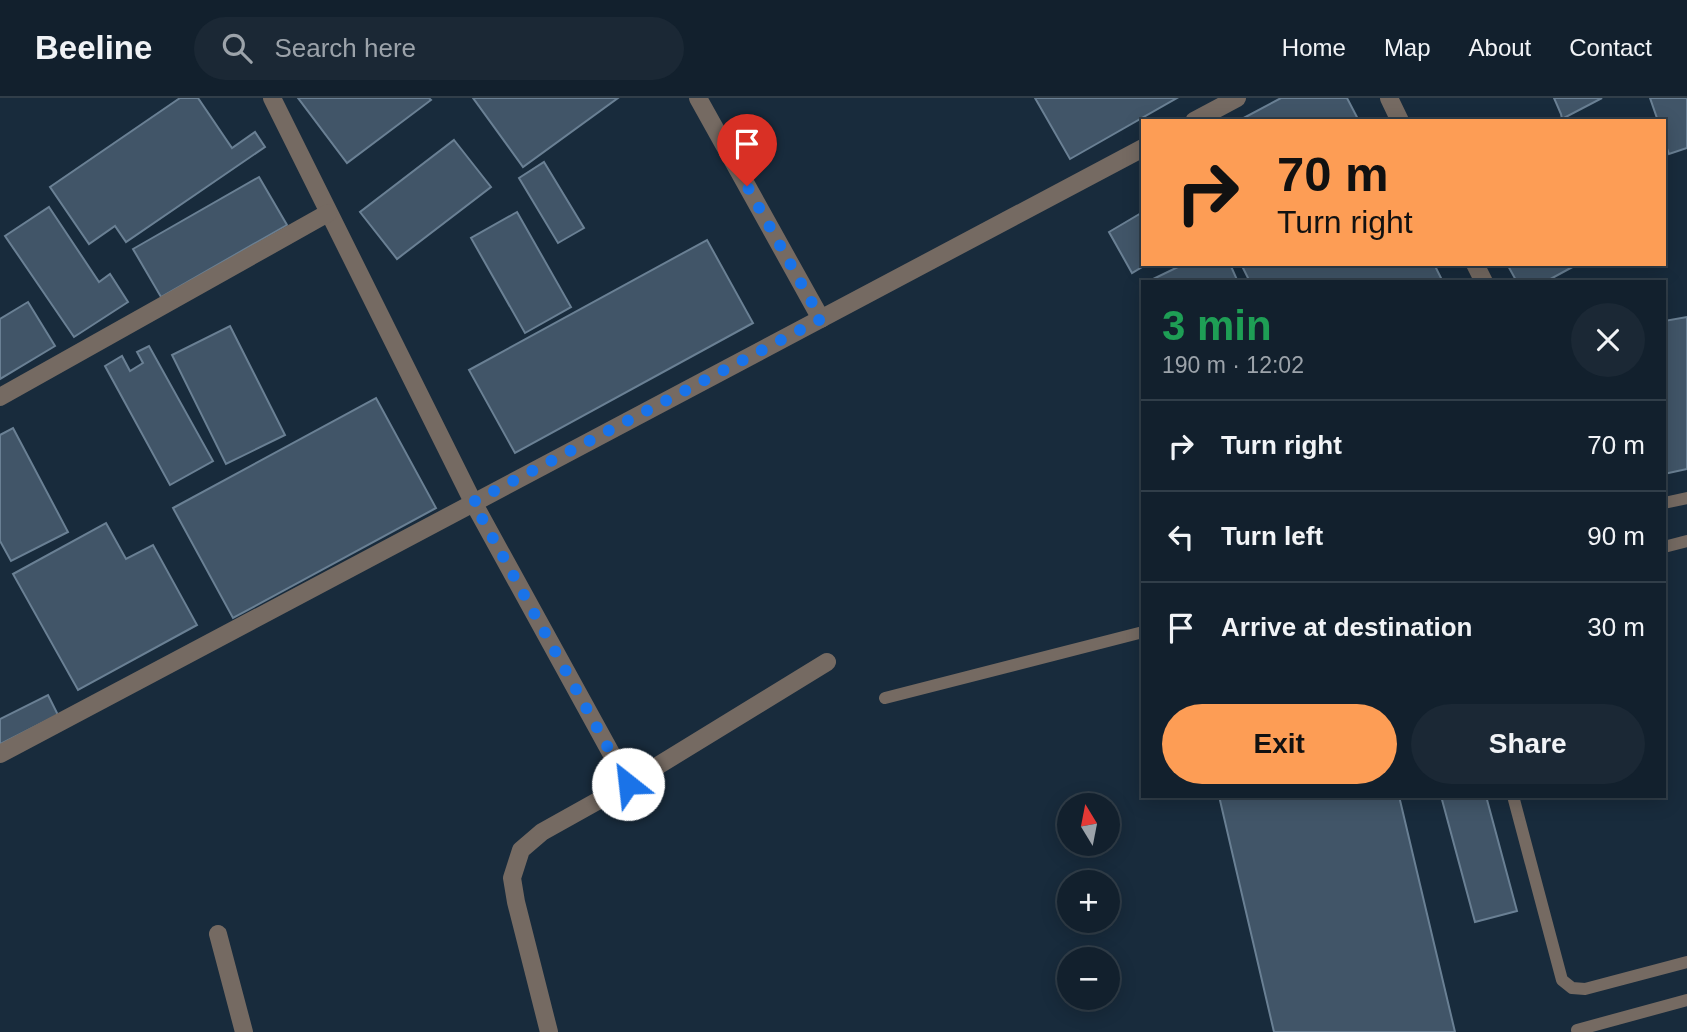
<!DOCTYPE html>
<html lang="en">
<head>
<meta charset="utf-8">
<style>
	body { margin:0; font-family:Helvetica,sans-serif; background:#1b2835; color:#f1f3f6; height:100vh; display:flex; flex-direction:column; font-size:26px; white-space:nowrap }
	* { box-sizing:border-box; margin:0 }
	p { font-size:23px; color:#9ca3aa }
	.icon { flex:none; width:38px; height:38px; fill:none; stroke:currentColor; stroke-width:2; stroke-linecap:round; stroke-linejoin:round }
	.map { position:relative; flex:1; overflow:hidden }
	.sheet { position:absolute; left:1141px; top:182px; width:525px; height:518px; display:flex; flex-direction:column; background:#12202d; border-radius:0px; box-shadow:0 4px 18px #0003,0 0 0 2px #313e49 }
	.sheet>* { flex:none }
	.top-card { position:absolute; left:1141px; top:21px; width:525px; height:147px; border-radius:0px; box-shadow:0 4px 18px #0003,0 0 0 2px #313e49; background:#fd9d55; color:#111; overflow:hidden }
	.needle { width:46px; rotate:350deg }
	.fabs { position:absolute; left:1057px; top:695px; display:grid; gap:14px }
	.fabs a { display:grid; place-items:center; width:63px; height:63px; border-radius:50%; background:#12202d; box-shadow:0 4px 18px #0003,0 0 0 2px #313e49; font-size:35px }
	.pin { position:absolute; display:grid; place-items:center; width:60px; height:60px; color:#fff; margin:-72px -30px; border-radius:50% 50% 50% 0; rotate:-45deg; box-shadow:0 0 7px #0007 }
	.pin .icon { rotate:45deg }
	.me { position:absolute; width:77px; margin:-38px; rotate:331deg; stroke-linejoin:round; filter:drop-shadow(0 0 5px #0008) }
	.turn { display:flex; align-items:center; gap:24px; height:147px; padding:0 21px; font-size:32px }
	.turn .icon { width:91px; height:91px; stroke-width:2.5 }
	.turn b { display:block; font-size:49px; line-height:60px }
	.round { display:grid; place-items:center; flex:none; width:74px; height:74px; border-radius:37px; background:#1b2835 }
	.headline { display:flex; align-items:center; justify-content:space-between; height:119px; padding:0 21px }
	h1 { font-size:42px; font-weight:700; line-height:52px; color:#1e9e55 }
	.button { display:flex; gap:14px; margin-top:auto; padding:14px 21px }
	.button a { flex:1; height:80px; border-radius:42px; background:#fd9d55; color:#111; font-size:28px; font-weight:700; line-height:80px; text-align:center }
	.button a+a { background:#1b2835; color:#f1f3f6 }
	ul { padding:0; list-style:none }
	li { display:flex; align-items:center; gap:21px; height:91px; padding:0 21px; border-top:2px solid #313e49 }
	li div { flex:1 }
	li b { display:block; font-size:26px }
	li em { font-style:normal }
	header { display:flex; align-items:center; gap:42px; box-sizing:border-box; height:98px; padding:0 35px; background:#12202d; border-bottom:2px solid #313e49 }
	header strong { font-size:33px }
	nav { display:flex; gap:38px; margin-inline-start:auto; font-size:24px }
	.search { width:490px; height:63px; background:#1b2835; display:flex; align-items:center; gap:18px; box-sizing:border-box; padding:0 24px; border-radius:38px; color:#9ca3aa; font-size:26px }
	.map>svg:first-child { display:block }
	.building { fill:#415568; stroke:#6a8094; stroke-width:2 }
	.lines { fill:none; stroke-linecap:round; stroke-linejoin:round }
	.lane { stroke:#756a62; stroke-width:12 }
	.street { stroke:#756a62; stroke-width:18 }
	.route { stroke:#1a73e8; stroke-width:12; stroke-dasharray:0 21.6 }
</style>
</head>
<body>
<header>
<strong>Beeline</strong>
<div class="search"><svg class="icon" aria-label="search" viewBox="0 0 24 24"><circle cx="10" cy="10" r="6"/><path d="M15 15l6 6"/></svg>Search here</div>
<nav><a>Home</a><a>Map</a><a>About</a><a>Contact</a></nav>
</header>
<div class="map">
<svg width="1687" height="934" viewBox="0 0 1687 934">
	<rect width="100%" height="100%" fill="#182b3c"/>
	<g class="building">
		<polygon points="180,0 198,0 232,50 255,34 265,49 126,144 115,128 89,146 50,89"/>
		<polygon points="298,0 429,0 431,2 347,65"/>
		<polygon points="473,0 618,0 523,69"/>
		<polygon points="1035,0 1177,0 1070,61"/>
		<polygon points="1281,0 1347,0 1359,23 1238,23"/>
		<polygon points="1554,0 1602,0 1562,21 1561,16"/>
		<polygon points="1650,0 1687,0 1687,50 1669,56 1664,42 1664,23 1658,23"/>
		<polygon points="454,42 491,89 397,161 360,114"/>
		<polygon points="544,64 584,130 558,145 519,80"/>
		<polygon points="259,79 287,127 161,199 133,151"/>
		<polygon points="49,109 99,184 110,176 128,204 74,239 5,138"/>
		<polygon points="517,114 571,209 525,235 471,140"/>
		<polygon points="1143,114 1143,166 1147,166 1132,175 1109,134"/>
		<polygon points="707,142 753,225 515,355 469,272"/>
		<polygon points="1184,166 1230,166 1238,184 1147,184"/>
		<polygon points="1241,166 1434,166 1443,184 1250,184"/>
		<polygon points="1507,166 1578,166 1545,184 1517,184"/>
		<polygon points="28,204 55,248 0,281 0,221"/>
		<polygon points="1687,219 1687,371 1664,376 1664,223"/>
		<polygon points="230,228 285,337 226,366 172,257"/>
		<polygon points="149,248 213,363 170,387 105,268 122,258 130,273 143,265 137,254"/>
		<polygon points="376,300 436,410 233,520 173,410"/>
		<polygon points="13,330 68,434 11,463 0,443 0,337"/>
		<polygon points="106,425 126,461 153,447 197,527 78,592 13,476"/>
		<polygon points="48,597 58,617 0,646 0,621"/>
		<polygon points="1219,698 1399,698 1455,934 1274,934"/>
		<polygon points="1441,698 1486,698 1517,813 1475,824"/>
	</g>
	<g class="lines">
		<g class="lane">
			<polyline points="1664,405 1687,400"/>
			<polyline points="1664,449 1687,443"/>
			<polyline points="885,600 1143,534"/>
			<polyline points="1513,698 1562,882 1572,890 1585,891 1687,864"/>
			<polyline points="1577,932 1687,902"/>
		</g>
		<g class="street">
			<polyline points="272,0 473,404 628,686"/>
			<polyline points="698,0 821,221"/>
			<polyline points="1389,0 1400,23"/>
			<polyline points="1194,23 1237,0"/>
			<polyline points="1475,166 1484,184"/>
			<polyline points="0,299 328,115"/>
			<polyline points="0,656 1143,50"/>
			<polyline points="218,836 244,934"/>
			<polyline points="549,934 516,804 512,780 521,752 542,734 628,686 827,564"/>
		</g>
	</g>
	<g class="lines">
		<polyline class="route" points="628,686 473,404 821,221 747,88"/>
	</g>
</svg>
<div class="fabs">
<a><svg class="needle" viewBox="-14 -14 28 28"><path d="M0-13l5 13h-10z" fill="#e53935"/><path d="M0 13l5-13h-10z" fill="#9ca3aa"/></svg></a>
<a>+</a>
<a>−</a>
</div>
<div class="pin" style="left:747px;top:88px;background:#d93025"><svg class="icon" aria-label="arrive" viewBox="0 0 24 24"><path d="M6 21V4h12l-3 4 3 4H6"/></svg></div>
<svg class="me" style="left:628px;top:686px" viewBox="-20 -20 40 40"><circle r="19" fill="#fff"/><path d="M0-13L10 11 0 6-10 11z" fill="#1a73e8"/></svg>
<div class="top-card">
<div class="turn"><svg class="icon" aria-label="right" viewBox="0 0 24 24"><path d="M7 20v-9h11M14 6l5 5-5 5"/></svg><div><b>70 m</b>Turn right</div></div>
</div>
<section class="sheet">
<div class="headline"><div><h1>3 min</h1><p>190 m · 12:02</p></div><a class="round"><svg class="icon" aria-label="close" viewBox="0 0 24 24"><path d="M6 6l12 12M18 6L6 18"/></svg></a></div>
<ul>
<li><svg class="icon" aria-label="right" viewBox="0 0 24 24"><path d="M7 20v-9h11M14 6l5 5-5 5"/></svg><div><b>Turn right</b></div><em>70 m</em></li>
<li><svg class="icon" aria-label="left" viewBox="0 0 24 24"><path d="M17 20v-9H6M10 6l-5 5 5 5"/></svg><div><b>Turn left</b></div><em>90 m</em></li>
<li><svg class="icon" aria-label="arrive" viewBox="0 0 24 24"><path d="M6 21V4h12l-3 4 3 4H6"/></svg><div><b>Arrive at destination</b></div><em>30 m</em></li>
</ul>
<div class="button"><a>Exit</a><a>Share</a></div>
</section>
</div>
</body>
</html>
